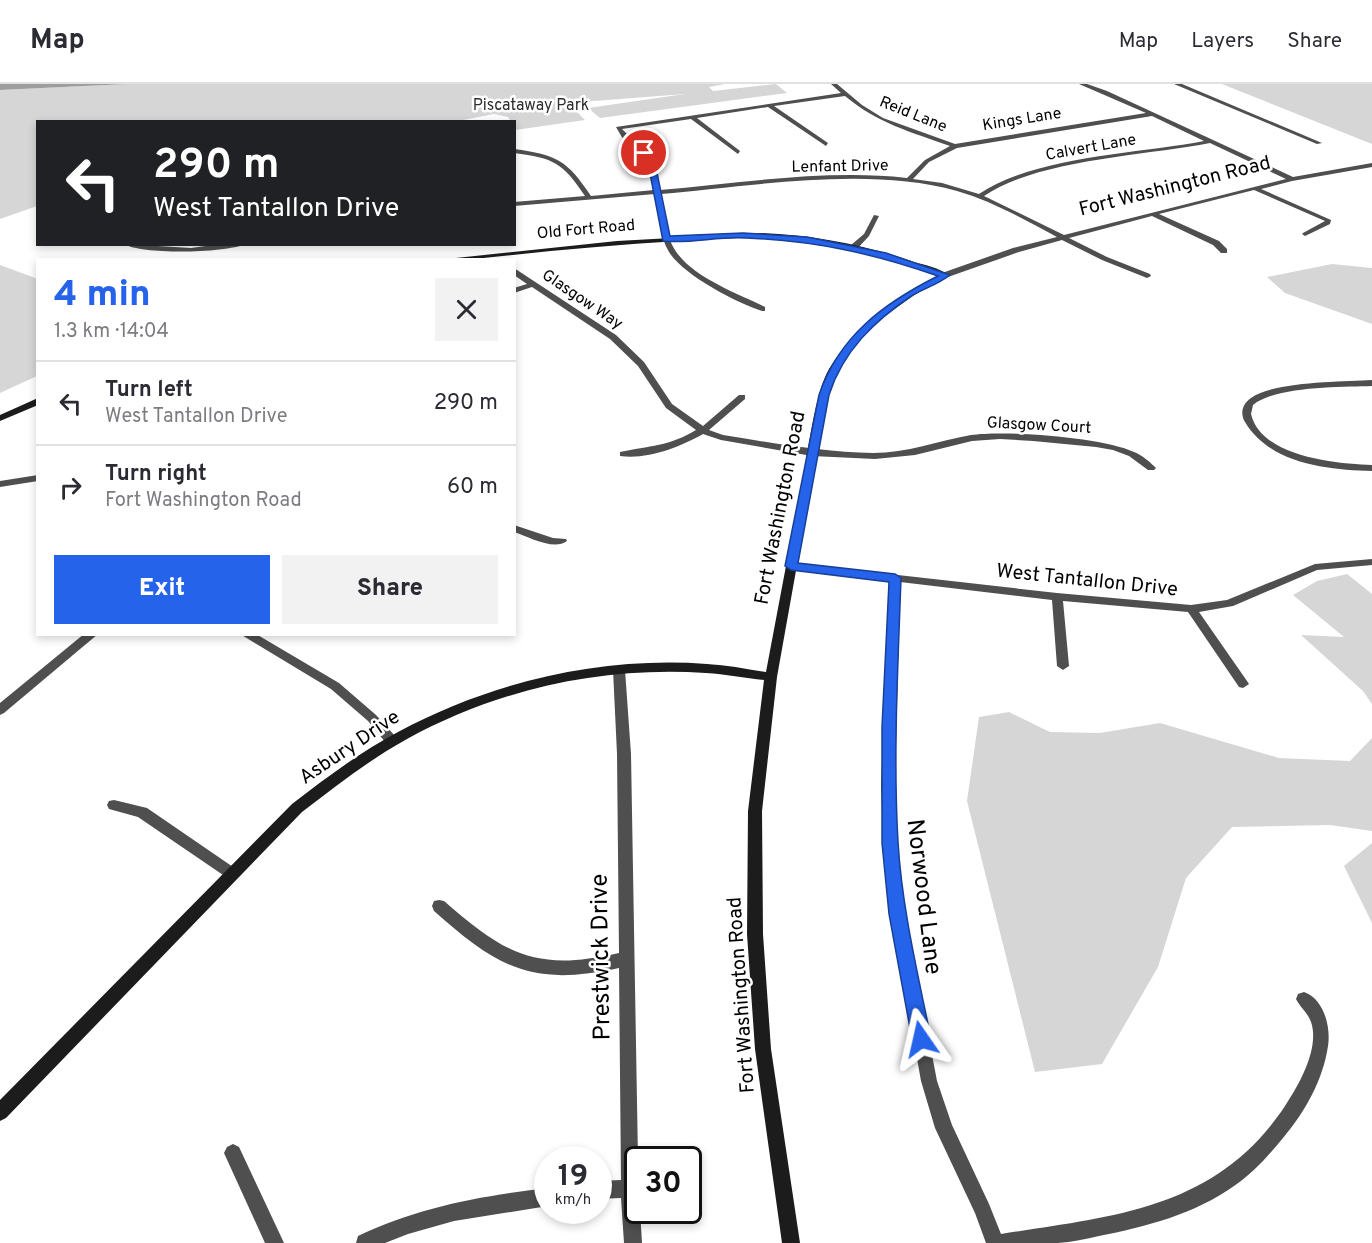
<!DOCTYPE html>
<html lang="en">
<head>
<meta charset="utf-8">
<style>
	body { margin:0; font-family:Overpass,sans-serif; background:#f2f2f3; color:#2b2b33; height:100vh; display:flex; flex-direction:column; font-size:22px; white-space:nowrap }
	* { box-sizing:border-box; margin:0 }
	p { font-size:20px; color:#7c7c81 }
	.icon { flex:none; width:33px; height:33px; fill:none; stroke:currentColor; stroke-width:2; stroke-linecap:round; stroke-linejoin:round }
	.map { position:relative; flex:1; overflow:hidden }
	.sheet { position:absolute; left:36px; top:174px; width:480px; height:378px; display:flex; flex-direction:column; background:#fff; border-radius:0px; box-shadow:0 3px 9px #0003 }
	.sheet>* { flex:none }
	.top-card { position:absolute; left:36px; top:36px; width:480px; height:126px; border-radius:0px; box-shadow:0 3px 9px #0003; background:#202124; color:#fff; overflow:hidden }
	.speed { position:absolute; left:534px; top:1062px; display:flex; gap:12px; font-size:30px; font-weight:700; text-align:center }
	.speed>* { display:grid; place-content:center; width:78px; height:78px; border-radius:50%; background:#fff; box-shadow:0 3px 9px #0003; line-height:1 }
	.speed small { font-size:15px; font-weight:400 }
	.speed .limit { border:3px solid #111; border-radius:9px; background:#fff; color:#111 }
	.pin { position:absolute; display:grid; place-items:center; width:51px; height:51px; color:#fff; margin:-26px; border:3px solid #fff; border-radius:50%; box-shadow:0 2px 6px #0007 }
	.me { position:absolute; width:66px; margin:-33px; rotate:349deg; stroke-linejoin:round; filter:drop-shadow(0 0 4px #0008) }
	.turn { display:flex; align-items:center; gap:21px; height:126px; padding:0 18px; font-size:27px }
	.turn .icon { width:78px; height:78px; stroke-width:2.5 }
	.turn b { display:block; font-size:42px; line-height:51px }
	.round { display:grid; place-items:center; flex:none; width:63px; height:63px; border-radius:0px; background:#f2f2f3 }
	.head { display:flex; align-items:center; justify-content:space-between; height:102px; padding:0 18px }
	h1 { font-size:36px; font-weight:800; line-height:45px; color:#2563eb }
	.primary-button { display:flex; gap:12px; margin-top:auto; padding:12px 18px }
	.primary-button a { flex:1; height:69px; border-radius:0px; background:#2563eb; color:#fff; font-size:24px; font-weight:800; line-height:69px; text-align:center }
	.primary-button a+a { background:#f2f2f3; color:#2b2b33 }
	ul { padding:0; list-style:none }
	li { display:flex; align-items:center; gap:18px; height:84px; padding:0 18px; border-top:2px solid #e1e1e2 }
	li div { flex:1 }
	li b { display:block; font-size:22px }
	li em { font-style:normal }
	header { display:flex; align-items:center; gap:36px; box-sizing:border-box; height:84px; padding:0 30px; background:#fff; border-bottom:2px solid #e1e1e2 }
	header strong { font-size:28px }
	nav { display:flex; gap:33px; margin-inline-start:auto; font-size:21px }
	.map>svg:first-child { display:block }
	.green { fill:#d6d6d6 }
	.water { fill:#9d9d9d }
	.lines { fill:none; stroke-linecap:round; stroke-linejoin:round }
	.street { fill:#4f4f4f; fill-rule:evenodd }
	.secondary { fill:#1c1c1c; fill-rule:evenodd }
	.route { fill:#2563eb; stroke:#184099; stroke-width:1.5 }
	.labels { text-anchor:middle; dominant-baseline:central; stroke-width:5; stroke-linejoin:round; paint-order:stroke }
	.far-park-label { font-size:16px; fill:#2d2d2d; stroke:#fff }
	.far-street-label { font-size:16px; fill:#000; stroke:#fff }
	.street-label { font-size:20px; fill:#000; stroke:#fff }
	.near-street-label { font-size:24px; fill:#000; stroke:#fff }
</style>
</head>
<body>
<header>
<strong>Map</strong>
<nav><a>Map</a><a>Layers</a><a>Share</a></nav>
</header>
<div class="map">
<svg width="1372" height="1159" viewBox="0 0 1372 1159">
	<rect width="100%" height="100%" fill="#fff"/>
	<g class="green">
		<polygon points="127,0 725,0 709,3 713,7 776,0 787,9 600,34 588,24 685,10 568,19 563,22 577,28 585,36 515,46 514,38 511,37 508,33 494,30 453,38 38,38 37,122 0,135 0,6"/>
		<polygon points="1222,0 1372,0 1372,60"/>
		<polygon points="1332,180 1372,184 1372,240 1285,209 1267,193"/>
		<polygon points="0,181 38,195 37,292 0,309"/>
		<polygon points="1347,490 1372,510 1372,620 1363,607 1301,551 1344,553 1293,511 1317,497"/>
		<polygon points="1009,628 1050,648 1100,649 1160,639 1279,674 1350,677 1372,654 1372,747 1330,741 1232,743 1186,794 1158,883 1102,980 1035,988 967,717 979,633"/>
		<polygon points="1372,759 1372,839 1344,782"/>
	</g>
	<polygon class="water" points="0,0 127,0 0,6"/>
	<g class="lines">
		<g class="street">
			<path d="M831,0H837L862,21L883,34L955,60L1146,29L1079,0H1087L1107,7L1293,93L1372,79V83L1292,97L1261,105L1331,136L1330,140L1305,152L1302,150L1303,149L1325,137L1254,106L1159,130L1219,157L1227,165V169H1221L1213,161L1152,132L1069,154L1107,173L1150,190L1151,192L1147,194L1102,176L1062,156L1019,168L948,193H942V189L1013,164L1057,153C1025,136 992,117 957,107C867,82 754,102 661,110C664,125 665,141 670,156C682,190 735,208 765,223V227H762C737,219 683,191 669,168C659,151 658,129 655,110L514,122V118L585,112C563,79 554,74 514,69V65C557,71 567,76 591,112L654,106L646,75L623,55L616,43L841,9ZM845,12C877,39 911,48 950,62L925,76L907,94C828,85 740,99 660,106L651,74L622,45L691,35L738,70L740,67L697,34L768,23L826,62L828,59L774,22ZM1152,32L1204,57C1137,70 1036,72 979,110L942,99L913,95L929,78L957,64ZM1210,59L1286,95L1064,151L984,112C1039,75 1144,72 1210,59Z"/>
			<polygon points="1174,0 1182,0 1322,59 1317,60"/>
			<polygon points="874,131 879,132 869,152 857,165 851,165 851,161 864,150"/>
			<path d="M124,160L191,164L220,160H246C225,169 143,171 124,160Z"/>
			<path d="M514,184L616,251L644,278L672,320L703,342L739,311H745V315L709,346L723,351C773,359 822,368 873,369C907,369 938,357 971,351C1005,346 1103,353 1134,368C1142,371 1150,378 1156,384L1154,386H1148L1129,372L1113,366L1096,363L1033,357L1000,355L972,357L915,371L875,375L812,372L721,356L703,350C680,363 647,376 620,372V368C649,362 670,362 696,346L666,324L638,282L610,255L532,203L514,209V204L527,200L514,191Z"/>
			<path d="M1372,296V302C1342,303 1276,302 1253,321L1251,330C1261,373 1337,380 1372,381V387C1328,386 1270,380 1245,338C1240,330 1242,320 1251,314C1276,297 1341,298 1372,296Z"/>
			<polygon points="38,391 38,397 0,403 0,397"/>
			<path d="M514,441L553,454L566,455L567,457C554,467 529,453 514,448Z"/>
			<path d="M1372,475V481L1317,486L1233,522L1199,528L1247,597L1249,600L1243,604L1239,603L1188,528L1063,517L1069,582L1063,586L1057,582L1052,516L900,498L895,701L897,759L905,829L937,997L952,1041L989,1120L1001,1150C1113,1132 1216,1126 1285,1022C1299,1001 1320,964 1311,938C1308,929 1300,923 1296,915L1298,910L1304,908C1324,915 1331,943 1328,962C1323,996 1305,1028 1283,1054C1268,1072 1253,1089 1234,1102C1195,1130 1145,1143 1099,1152C1086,1155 1072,1158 1058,1159C1034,1159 1010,1159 986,1159L975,1129L935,1044L921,997L891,829L883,759L881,701L889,497L791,485L786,482L791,479L1057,509L1191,521L1227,516L1315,480Z"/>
			<polygon points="84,550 98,550 4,629 0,631 0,619"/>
			<polygon points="240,550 256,550 339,599 376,631 396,653 397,656 396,659 386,659 368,637 331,605"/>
			<path d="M619,582L625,586L631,670L638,1076V1126H640L642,1159H624L621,1114L598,1115V1097L621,1096L619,884C532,903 498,884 434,827L432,822L434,817L439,816L444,817C506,871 536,888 619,869L617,670L613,586Z"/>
			<polygon points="114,716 147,724 236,785 238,789 236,793 231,795 226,793 138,733 109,725 107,721 109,717"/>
			<polygon points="233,1060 239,1063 284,1159 265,1159 224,1069 227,1063"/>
			<path d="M548,1104V1122L454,1137L408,1150L385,1159H356L358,1152C419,1123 481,1112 548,1104Z"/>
		</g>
		<g class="secondary">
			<path d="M762,149C814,151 865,161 914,178C925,181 939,184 949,191L914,211L878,237L856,258L836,287L828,311L817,369L777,593L762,727L763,850L771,965L800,1159H782L755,965L747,850L748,727L764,596C745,594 725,590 706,589C602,582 498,605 407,655C369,676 336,702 302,728L6,1034L0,1037V1016L292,720C326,694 360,668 398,648C491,598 601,572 707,580C727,581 746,585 766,588C779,519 792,450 805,382C810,355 816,307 829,285C857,240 893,215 939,191C891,173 840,160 789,155C752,152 716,155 679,157C608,161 537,168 466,176H437L617,157Z"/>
			<polygon points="38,314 38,321 0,337 0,331"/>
		</g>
	</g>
	<path class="route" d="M642,68H646L655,79L670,152L743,149L807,153L886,169L950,191C939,200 925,204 913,211C875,236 843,267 829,311L798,479L895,490L901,494C898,582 893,670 898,758C902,825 918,890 931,955L928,962L921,964L915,962L912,955L889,830L882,759V643L889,498L791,486L785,482L819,311C839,252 884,219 938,192C872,169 816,157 746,154C719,152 690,160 663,157L648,79Z"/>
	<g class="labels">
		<g class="far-park-label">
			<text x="531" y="22">Piscataway Park</text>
		</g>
		<g class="far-street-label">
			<text transform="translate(913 31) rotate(22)">Reid Lane</text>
			<text transform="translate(1022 36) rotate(-9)">Kings Lane</text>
			<text transform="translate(1091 64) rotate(-10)">Calvert Lane</text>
			<text transform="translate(840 83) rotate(-1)">Lenfant Drive</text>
			<text transform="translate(586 146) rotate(-5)">Old Fort Road</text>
			<text transform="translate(582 216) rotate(34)">Glasgow Way</text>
			<text transform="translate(1039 342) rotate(3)">Glasgow Court</text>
		</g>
		<g class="street-label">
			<text transform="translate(1175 103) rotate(-14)">Fort Washington Road</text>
			<text transform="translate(781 424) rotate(-79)">Fort Washington Road</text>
			<text transform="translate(1087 497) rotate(6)">West Tantallon Drive</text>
			<text transform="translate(350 664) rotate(-34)">Asbury Drive</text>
			<text transform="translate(742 911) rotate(-94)">Fort Washington Road</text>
		</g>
		<g class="near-street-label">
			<text transform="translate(923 813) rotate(83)">Norwood Lane</text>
			<text transform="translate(602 873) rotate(-91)">Prestwick Drive</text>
		</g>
	</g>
</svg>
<div class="speed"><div>19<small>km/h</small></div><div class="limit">30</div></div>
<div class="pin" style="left:644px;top:69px;background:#d93025"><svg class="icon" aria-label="arrive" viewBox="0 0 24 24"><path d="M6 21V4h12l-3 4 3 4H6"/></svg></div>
<svg class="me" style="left:921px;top:955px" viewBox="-20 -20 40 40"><path d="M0-17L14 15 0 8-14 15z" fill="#2563eb" stroke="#fff" stroke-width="4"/></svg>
<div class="top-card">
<div class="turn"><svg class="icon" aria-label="left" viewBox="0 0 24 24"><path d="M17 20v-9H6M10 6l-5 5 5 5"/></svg><div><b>290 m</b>West Tantallon Drive</div></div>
</div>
<section class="sheet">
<div class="head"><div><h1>4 min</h1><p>1.3 km · 14:04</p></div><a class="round"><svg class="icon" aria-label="close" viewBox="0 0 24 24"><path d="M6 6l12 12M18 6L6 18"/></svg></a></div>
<ul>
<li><svg class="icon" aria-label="left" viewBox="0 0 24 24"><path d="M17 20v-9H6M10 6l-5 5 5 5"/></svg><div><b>Turn left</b><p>West Tantallon Drive</p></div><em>290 m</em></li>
<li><svg class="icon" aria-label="right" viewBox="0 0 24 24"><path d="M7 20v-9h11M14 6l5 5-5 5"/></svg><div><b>Turn right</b><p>Fort Washington Road</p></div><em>60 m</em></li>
</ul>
<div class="primary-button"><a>Exit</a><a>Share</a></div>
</section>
</div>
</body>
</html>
